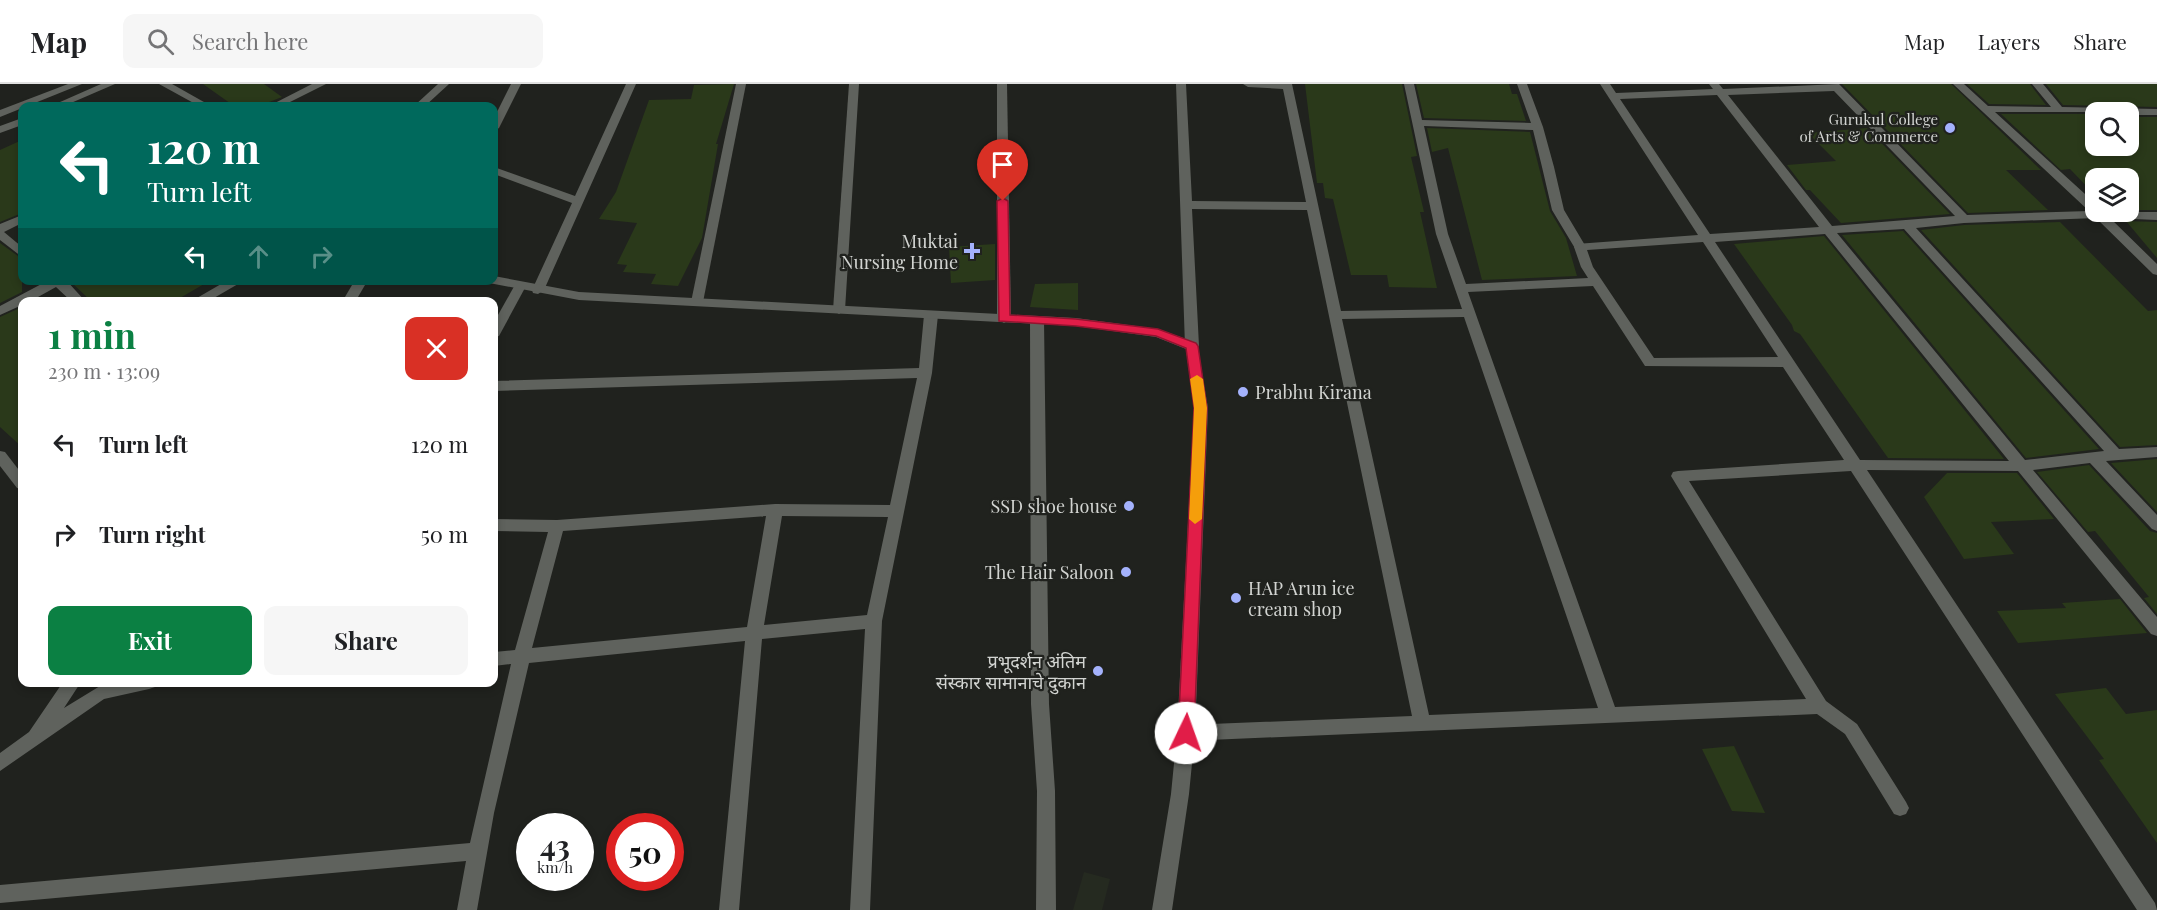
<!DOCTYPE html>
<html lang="en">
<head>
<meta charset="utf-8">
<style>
	body { margin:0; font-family:"Playfair Display","Noto Sans Devanagari",serif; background:#f6f6f6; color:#202124; height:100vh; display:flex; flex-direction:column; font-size:22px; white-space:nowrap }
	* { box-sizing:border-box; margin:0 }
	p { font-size:20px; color:#757577 }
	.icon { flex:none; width:33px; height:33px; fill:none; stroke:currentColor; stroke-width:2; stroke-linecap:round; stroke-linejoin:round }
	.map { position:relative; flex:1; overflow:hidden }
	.panel { position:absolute; left:18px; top:213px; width:480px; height:390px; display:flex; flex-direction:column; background:#fff; border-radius:12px; box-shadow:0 3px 9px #0003 }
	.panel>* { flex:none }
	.guide { position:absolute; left:18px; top:18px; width:480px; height:183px; border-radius:12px; box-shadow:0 3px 9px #0003; background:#00695c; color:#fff; overflow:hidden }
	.buttons { position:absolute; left:2085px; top:18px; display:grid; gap:12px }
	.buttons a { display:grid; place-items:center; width:54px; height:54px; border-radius:12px; background:#fff; box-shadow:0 3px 9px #0003; font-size:30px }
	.speed { position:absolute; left:516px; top:729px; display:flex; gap:12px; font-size:30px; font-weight:700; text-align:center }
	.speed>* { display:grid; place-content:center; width:78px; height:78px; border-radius:50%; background:#fff; box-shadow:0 3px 9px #0003; line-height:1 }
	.speed small { font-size:15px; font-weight:400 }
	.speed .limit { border:9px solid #d22; background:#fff; color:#111 }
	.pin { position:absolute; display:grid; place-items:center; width:51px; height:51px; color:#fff; margin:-62px -26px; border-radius:50% 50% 50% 0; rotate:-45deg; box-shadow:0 0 6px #0007 }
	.pin .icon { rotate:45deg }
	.me { position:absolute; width:66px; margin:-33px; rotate:3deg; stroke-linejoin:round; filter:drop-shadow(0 0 4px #0008) }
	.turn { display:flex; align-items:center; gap:21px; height:126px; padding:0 30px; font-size:27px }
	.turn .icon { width:78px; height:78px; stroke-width:2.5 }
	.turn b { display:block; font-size:42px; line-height:51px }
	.lanes { display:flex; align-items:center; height:57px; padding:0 30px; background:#0003; justify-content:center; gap:30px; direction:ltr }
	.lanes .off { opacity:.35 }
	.round { display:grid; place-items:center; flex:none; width:63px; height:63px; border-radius:12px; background:#f6f6f6 }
	.head { display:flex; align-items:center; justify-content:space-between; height:102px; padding:0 30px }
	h1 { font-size:36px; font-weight:700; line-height:45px; color:#0b8043 }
	.action { display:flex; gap:12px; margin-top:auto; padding:12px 30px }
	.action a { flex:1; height:69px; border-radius:12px; background:#0b8043; color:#fff; font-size:24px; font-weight:700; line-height:69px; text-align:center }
	.action a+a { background:#f6f6f6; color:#202124 }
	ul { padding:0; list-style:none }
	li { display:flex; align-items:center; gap:18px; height:90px; padding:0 30px }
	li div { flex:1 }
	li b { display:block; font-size:22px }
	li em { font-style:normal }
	header { display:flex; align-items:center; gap:36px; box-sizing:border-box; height:84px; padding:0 30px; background:#fff; border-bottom:2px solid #e0e0e0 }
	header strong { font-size:28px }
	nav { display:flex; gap:33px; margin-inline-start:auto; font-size:21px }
	.search { width:420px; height:54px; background:#f6f6f6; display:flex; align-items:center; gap:15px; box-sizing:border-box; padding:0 21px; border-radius:12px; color:#757577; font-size:22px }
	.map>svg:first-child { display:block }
	.built { fill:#252a20 }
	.building { fill:#2a391a }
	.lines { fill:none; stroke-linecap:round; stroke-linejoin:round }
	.lane { fill:#5f625d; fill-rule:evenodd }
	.street { fill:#5f625d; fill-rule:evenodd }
	.secondary { fill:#5f625d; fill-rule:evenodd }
	.route { fill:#e11d48; stroke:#92132f; stroke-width:1.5 }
	.slow { fill:#f59e0b }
	.poi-dot { fill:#a4b2fc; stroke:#20221e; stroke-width:2 }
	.labels { text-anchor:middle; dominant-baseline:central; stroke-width:4.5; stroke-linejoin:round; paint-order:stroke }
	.far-poi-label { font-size:15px; fill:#d2d4d1; stroke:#20221e; text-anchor:end }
	.poi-label { font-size:18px; fill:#d2d4d1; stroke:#20221e; text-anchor:end }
</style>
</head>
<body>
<header>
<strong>Map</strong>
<div class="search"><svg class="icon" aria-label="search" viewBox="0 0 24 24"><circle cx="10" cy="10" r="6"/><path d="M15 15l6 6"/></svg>Search here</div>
<nav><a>Map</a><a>Layers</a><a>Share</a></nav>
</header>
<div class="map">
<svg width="2157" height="826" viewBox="0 0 2157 826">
	<rect width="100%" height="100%" fill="#20221e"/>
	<polygon class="built" points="1084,788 1110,795 1102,826 1073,826"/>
	<g class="building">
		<polygon points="203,0 264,0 282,13 259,22 234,22"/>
		<polygon points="734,0 716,60 718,60 702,154 678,202 651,200 656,190 623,188 627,181 617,180 637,139 599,135 616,108 649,16 691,15 694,1"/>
		<polygon points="1305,0 1402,0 1417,72 1411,73 1424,128 1420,128 1437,204 1389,203 1387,191 1351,191 1333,115 1325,114 1323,99 1317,99"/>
		<polygon points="1416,0 1509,0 1512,10 1517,10 1526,37 1424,34"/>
		<polygon points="1842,0 1951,0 2041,86 2006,86 2048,126 1968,129"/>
		<polygon points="1967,0 2030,0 2046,21 1989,20"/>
		<polygon points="2046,0 2157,0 2157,23 2063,21"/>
		<polygon points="2001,30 2096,30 2096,62 2128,62 2128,33 2157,33 2157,126 2128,126 2128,94 2096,94 2095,111 2070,85 2061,86"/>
		<polygon points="1427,44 1530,48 1550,127 1566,154 1577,192 1482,196 1448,64 1432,68"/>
		<polygon points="1867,44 1950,130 1841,139 1810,106 1806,106 1787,81 1836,77 1808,49"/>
		<polygon points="22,56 22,129 0,138 0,66"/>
		<polygon points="2126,137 2157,138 2157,174"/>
		<polygon points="2060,138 2148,227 2157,226 2157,361 2120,363 1921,146 1964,141"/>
		<polygon points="1903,147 2099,365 2026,374 1842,151"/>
		<polygon points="1824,152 2004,375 1888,374 1800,250 1794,247 1792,241 1734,160"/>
		<polygon points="0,159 22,175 22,208 0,219"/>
		<polygon points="995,160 995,196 951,199 949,163"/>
		<polygon points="69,196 211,196 173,218 92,218"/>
		<polygon points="1078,199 1078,226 1030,223 1035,200"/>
		<polygon points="22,223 22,363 0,343 0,233"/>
		<polygon points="2157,375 2157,428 2111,379"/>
		<polygon points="2089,381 2150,447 2157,449 2157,530 2144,514 2149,513 2095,447 2088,448 2037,388"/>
		<polygon points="1947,389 2017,389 2054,435 1991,438 2014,470 1964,475 1924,413"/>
		<polygon points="2120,515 2147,549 2018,559 1997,527 2066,524 2062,519"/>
		<polygon points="2106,604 2126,630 2157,626 2157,759 2099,676 2104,675 2055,610"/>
		<polygon points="1734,662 1765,729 1732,727 1702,665"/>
	</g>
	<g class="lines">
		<polygon class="lane" points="1548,80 1554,83 1564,126 1586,163 1584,166 1576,166 1552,126 1542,83"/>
		<g class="street">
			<polygon points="312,0 326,0 282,22 269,22"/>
			<polygon points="438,0 449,0 425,22 414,22"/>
			<polygon points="511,0 521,0 499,44 494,47 494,34"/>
			<polygon points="626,0 636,0 544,206 538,210 533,209 532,206 572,119 494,90 494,83 575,112"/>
			<polygon points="736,0 746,0 703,218 697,222 691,218"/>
			<polygon points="849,0 859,0 845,226 839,230 833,226"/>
			<polygon points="997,0 1007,0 1011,235 1004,239 997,235"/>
			<path d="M1176,0H1186L1192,117L1306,118L1283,5L1248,3L1243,0H1292L1341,227L1462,225L1436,150L1404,0H1414L1422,36L1531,39L1517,0H1527L1543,43L1554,83L1548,86L1542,83L1533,46L1424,42L1448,150L1466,200L1588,194L1581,183L1574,163L1576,160L1698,151L1600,0H1610L1616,9L1713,5L1709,0H1719L1723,5L1839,0L1967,131L2089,127L1953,0H1964L1988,22L2051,23L2032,0H2043L2062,23L2157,25V31H2128V28H1995L2096,120V128H2157V136L2110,134L2157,180V191L2153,190L2096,134L1964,139L1916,144L2119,365L2157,363V373L2106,377L2157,431V447L2152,445L2090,379L2033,386L2157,533V552L2151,550L2018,387L1867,386L2155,819L2157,826H2137L1851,387L1689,397L1826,617L1857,640L1906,718L1909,724L1906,730L1900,732L1894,730L1845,650L1817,630L1186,657L1180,654L1177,649L1180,644L1186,641L1412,632L1307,126L1192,125L1199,262L1192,266L1185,262ZM1834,7L1955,132L1832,142L1728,11ZM1717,11L1819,143L1710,150L1620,15ZM1904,145L2104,367L2025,376L1837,149ZM1825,150L2009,377L1860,376L1715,158ZM1703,158L1778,273L1654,274L1593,183L1587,166ZM1593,202L1645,282L1783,283L1844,376L1678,387L1673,388L1671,392L1806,615L1615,623L1468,208ZM1464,233L1598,624L1429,631L1342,235Z"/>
			<polygon points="22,131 22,139 4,148 22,163 22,173 0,156 0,140"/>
			<polygon points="49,196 66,196 86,218 72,218 56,203 29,218 22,218 22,221 0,231 0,222"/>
			<polygon points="228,196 245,196 207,218 190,218"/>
			<polygon points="355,196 368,196 355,218 342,218"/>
			<polygon points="520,198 526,202 499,252 494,253 494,238 516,199"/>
			<path d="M931,227L938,231L932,289L882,537L870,826H850L865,545L762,555L739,826H719L745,557L529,579L494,729L477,826H457L466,777L0,819V801L470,759L511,580L494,582V568L515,566L548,448L494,447V435L557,436L775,420L890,421L917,294L494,307V297L919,284L924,231ZM766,432L747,543L532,564L563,447ZM782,432L888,433L867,531L764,541Z"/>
			<polygon points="1037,232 1044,236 1049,620 1055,707 1056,826 1036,826 1037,707 1031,620 1030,236"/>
			<polygon points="0,367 5,368 22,390 22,405 17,404 0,382"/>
			<polygon points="63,598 81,598 64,624 100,602 114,598 157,598 155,603 149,605 104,615 0,687 0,669 29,648"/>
		</g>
		<g class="secondary">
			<polygon points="68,0 82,0 0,33 0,26"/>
			<polygon points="101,0 115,0 64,22 51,22"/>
			<polygon points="159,0 172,0 211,22 199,22"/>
			<polygon points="22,34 22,41 0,49 0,42"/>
			<polygon points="494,192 579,208 1076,234 1158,245 1197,259 1208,324 1195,649 1189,710 1172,826 1152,826 1171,710 1177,649 1194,324 1186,265 1156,253 1076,242 579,216 489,199 487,196 494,196"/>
		</g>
	</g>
	<polygon class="route" points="1003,114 1008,117 1010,231 1076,235 1158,245 1196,259 1198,262 1207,324 1194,649 1191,654 1186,656 1180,654 1178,649 1194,324 1186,264 1156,252 1076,242 999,237 997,117"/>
	<polygon class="slow" points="1197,291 1203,295 1207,324 1202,435 1195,440 1189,435 1194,324 1190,295"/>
	<g class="poi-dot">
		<circle cx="1950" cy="44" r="6"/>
		<path d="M969 158h6v6h6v6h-6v6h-6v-6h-6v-6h6z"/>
		<circle cx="1243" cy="308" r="6"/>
		<circle cx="1129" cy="422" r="6"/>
		<circle cx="1126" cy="488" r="6"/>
		<circle cx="1236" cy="514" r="6"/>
		<circle cx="1098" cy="587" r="6"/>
	</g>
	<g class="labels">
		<g class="far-poi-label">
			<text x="1938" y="35">Gurukul College<tspan x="1938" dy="17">of Arts &amp; Commerce</tspan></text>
		</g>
		<g class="poi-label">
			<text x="958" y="157">Muktai<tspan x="958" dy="21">Nursing Home</tspan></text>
			<text x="1255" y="308" text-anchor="start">Prabhu Kirana</text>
			<text x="1117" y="422">SSD shoe house</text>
			<text x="1114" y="488">The Hair Saloon</text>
			<text x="1248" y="504" text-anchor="start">HAP Arun ice<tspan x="1248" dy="21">cream shop</tspan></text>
			<text x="1086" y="577">प्रभूदर्शन अंतिम<tspan x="1086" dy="21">संस्कार सामानाचे दुकान</tspan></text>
		</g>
	</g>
</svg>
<div class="buttons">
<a><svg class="icon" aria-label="search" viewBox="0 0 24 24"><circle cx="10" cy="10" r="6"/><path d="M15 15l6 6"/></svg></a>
<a><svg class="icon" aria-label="layers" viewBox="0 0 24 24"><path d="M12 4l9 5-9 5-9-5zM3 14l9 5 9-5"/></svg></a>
</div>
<div class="speed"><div>43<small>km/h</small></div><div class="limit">50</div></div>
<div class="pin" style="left:1003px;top:117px;background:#d93025"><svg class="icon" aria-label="arrive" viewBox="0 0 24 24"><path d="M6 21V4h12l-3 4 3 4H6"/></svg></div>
<svg class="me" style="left:1186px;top:649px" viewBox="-20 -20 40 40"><circle r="19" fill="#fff"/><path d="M0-13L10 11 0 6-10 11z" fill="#e11d48"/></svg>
<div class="guide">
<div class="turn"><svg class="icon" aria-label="left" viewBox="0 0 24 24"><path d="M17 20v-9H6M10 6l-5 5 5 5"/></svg><div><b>120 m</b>Turn left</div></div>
<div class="lanes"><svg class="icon" aria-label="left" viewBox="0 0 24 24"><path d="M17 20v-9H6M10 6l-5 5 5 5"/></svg><svg class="icon off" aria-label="ahead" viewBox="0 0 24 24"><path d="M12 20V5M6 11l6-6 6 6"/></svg><svg class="icon off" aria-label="right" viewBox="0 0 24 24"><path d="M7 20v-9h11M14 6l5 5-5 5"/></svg></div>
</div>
<section class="panel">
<div class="head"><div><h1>1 min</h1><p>230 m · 13:09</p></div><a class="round" style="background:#d93025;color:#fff"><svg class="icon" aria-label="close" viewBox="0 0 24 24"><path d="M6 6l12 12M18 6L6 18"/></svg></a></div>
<ul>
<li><svg class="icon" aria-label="left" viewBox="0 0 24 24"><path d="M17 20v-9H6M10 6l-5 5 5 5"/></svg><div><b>Turn left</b></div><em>120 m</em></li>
<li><svg class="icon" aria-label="right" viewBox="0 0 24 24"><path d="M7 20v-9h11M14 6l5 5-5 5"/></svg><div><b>Turn right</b></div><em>50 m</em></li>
</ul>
<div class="action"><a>Exit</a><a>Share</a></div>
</section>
</div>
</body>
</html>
